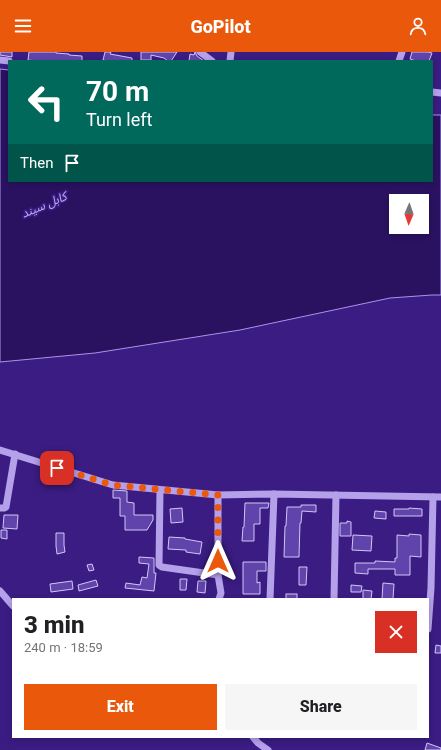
<!DOCTYPE html>
<html lang="en">
<head>
<meta charset="utf-8">
<style>
	body { margin:0; font-family:Roboto,"Noto Sans Arabic",sans-serif; background:#f6f6f6; color:#202124; height:100vh; display:flex; flex-direction:column; font-size:15px; white-space:nowrap }
	* { box-sizing:border-box; margin:0 }
	p { font-size:13px; color:#757577 }
	.icon { flex:none; width:22px; height:22px; fill:none; stroke:currentColor; stroke-width:2; stroke-linecap:round; stroke-linejoin:round }
	.map { position:relative; flex:1; overflow:hidden }
	.details { position:absolute; left:12px; top:546px; width:417px; height:140px; display:flex; flex-direction:column; background:#fff; border-radius:0px; box-shadow:0 2px 6px #0003 }
	.details>* { flex:none }
	.top-card { position:absolute; left:8px; top:8px; width:425px; height:122px; border-radius:0px; box-shadow:0 2px 6px #0003; background:#00695c; color:#fff; overflow:hidden }
	.needle { width:26px; rotate:182deg }
	.tools { position:absolute; left:389px; top:142px; display:grid; gap:8px }
	.tools a { display:grid; place-items:center; width:40px; height:40px; border-radius:0px; background:#fff; box-shadow:0 2px 6px #0003; font-size:20px }
	.pin { position:absolute; display:grid; place-items:center; width:34px; height:34px; color:#fff; margin:-17px; border-radius:8px; box-shadow:0 2px 6px #0006 }
	.me { position:absolute; width:44px; margin:-22px; rotate:0deg; stroke-linejoin:round; filter:drop-shadow(0 0 3px #0008) }
	.turn { display:flex; align-items:center; gap:14px; height:84px; padding:0 12px; font-size:18px }
	.turn .icon { width:52px; height:52px; stroke-width:2.5 }
	.turn b { display:block; font-size:28px; line-height:34px }
	.then { display:flex; align-items:center; height:38px; padding:0 12px; background:#0003; gap:8px; font-size:15px }
	.round { display:grid; place-items:center; flex:none; width:42px; height:42px; border-radius:0px; background:#f6f6f6 }
	.overview { display:flex; align-items:center; justify-content:space-between; height:68px; padding:0 12px }
	h1 { font-size:24px; font-weight:800; line-height:30px }
	.button { display:flex; gap:8px; margin-top:auto; padding:8px 12px }
	.button a { flex:1; height:46px; border-radius:0px; background:#ea580c; color:#fff; font-size:16px; font-weight:800; line-height:46px; text-align:center }
	.button a+a { background:#f6f6f6; color:#202124 }
	header { display:flex; justify-content:space-between; align-items:center; height:52px; padding:0 12px; background:#ea580c; color:#fff; font-size:18px; font-weight:800 }
	.map>svg:first-child { display:block }
	.water { fill:#2a1260; stroke:#ab93ec; fill-rule:evenodd }
	.building { fill:#6144ab; stroke:#d3c5f7 }
	.lines { fill:none; stroke-linecap:round; stroke-linejoin:round }
	.minor { stroke:#b5a0ea; stroke-width:7 }
	.route { stroke:#ea580c; stroke-width:7; stroke-dasharray:0 12.6 }
	.labels { text-anchor:middle; dominant-baseline:central; stroke-width:3.5; stroke-linejoin:round; paint-order:stroke }
	.water-label { font-size:12px; font-style:italic; fill:#bfacf2; stroke:#3a1c82 }
</style>
</head>
<body>
<header><svg class="icon" aria-label="menu" viewBox="0 0 24 24"><path d="M4 6h16M4 12h16M4 18h16"/></svg>GoPilot<svg class="icon" aria-label="person" viewBox="0 0 24 24"><circle cx="12" cy="8" r="4"/><path d="M4 21q1-7 8-7t8 7"/></svg></header>
<div class="map">
<svg width="441" height="698" viewBox="0 0 441 698">
	<rect width="100%" height="100%" fill="#3a1c82"/>
	<path class="water" d="M0,17L9,18V129H432V63H441V243H432L390,246L240,278L95,301L0,310ZM396,149H422V175H396Z"/>
	<g class="building">
		<polygon points="0,0 12,0 12,5 0,3"/>
		<polygon points="29,0 56,0 56,1 69,2 69,3 82,4 82,9 37,9 28,8"/>
		<polygon points="105,0 111,0 110,2 132,6 132,9 108,9 103,8"/>
		<polygon points="141,0 177,0 171,9 168,9 164,6 151,3 151,8 141,8"/>
		<polygon points="195,0 197,4 204,9 189,9 190,2 194,3"/>
		<polygon points="412,0 428,0 432,1 429,9 416,9 410,7"/>
		<polygon points="113,438 127,439 127,450 134,451 134,463 153,463 153,468 147,478 125,478 125,464 120,464 120,446 113,446"/>
		<polygon points="245,451 269,451 268,456 260,456 260,472 254,472 254,489 242,489 243,475 244,475"/>
		<polygon points="301,453 316,453 316,460 302,459 301,471 300,471 299,505 284,505 285,474 286,474 287,455 301,455"/>
		<polygon points="182,456 183,470 171,471 170,457"/>
		<polygon points="409,456 422,457 422,464 394,464 394,457 409,457"/>
		<polygon points="375,459 386,460 386,467 374,466"/>
		<polygon points="4,463 18,463 17,477 3,476"/>
		<polygon points="347,469 351,470 351,484 340,484 340,471 347,471"/>
		<polygon points="1,478 7,478 7,487 1,486"/>
		<polygon points="56,481 64,481 64,493 65,500 57,502 56,494"/>
		<polygon points="409,482 421,483 421,505 410,504 410,523 395,523 395,517 368,517 368,522 355,521 355,511 375,511 375,509 395,510 395,506 397,506 397,483 409,484"/>
		<polygon points="353,483 372,484 371,499 352,498"/>
		<polygon points="169,485 185,486 185,487 202,490 200,502 186,500 186,498 168,497"/>
		<polygon points="139,505 154,506 154,521 156,521 154,539 125,536 126,531 140,533 142,525 147,526 149,512 139,511"/>
		<polygon points="243,510 266,510 266,519 257,519 257,531 260,530 260,542 243,542"/>
		<polygon points="92,512 94,518 89,519 87,513"/>
		<polygon points="299,515 307,515 306,533 299,533"/>
		<polygon points="180,527 187,527 186,538 180,538"/>
		<polygon points="96,528 98,534 79,539 78,533"/>
		<polygon points="72,529 73,537 51,540 50,532"/>
		<polygon points="198,529 206,529 205,541 197,540"/>
		<polygon points="383,531 394,532 393,547 382,547"/>
		<polygon points="351,533 362,534 361,540 351,540"/>
		<polygon points="363,538 372,539 371,547 364,547 363,546"/>
		<rect x="286" y="542" width="11" height="5"/>
		<polygon points="436,593 441,594 441,601 435,601"/>
		<polygon points="427,691 441,696 441,698 425,698"/>
	</g>
	<g class="lines">
		<g class="minor">
			<polyline points="200,0 212,9"/>
			<polyline points="0,8 9,9"/>
			<polyline points="230,9 231,0"/>
			<polyline points="399,9 402,0"/>
			<polyline points="432,40 441,41"/>
			<polyline points="0,398 113,433 218,443 274,442 441,445"/>
			<polyline points="160,438 159,513 162,515 218,523"/>
			<polyline points="218,443 218,523 221,541 219,547"/>
			<polyline points="0,456 4,456 6,455 15,402"/>
			<polyline points="0,539 13,554"/>
			<polyline points="270,547 274,442"/>
			<polyline points="334,547 336,443"/>
			<polyline points="428,577 431,536 433,445"/>
			<polyline points="253,685 258,691 268,698"/>
		</g>
	</g>
	<g class="lines">
		<polyline class="route" points="57,416 113,433 218,443 218,509"/>
	</g>
	<g class="labels">
		<g class="water-label">
			<text transform="translate(44 153) rotate(-23)">کابل سيند</text>
		</g>
	</g>
</svg>
<div class="tools">
<a><svg class="needle" viewBox="-14 -14 28 28"><path d="M0-13l5 13h-10z" fill="#e53935"/><path d="M0 13l5-13h-10z" fill="#757577"/></svg></a>
</div>
<div class="pin" style="left:57px;top:416px;background:#d93025"><svg class="icon" aria-label="arrive" viewBox="0 0 24 24"><path d="M6 21V4h12l-3 4 3 4H6"/></svg></div>
<svg class="me" style="left:218px;top:509px" viewBox="-20 -20 40 40"><path d="M0-17L14 15 0 8-14 15z" fill="#ea580c" stroke="#fff" stroke-width="4"/></svg>
<div class="top-card">
<div class="turn"><svg class="icon" aria-label="left" viewBox="0 0 24 24"><path d="M17 20v-9H6M10 6l-5 5 5 5"/></svg><div><b>70 m</b>Turn left</div></div>
<div class="then">Then<svg class="icon" aria-label="arrive" viewBox="0 0 24 24"><path d="M6 21V4h12l-3 4 3 4H6"/></svg></div>
</div>
<section class="details">
<div class="overview"><div><h1>3 min</h1><p>240 m · 18:59</p></div><a class="round" style="background:#d93025;color:#fff"><svg class="icon" aria-label="close" viewBox="0 0 24 24"><path d="M6 6l12 12M18 6L6 18"/></svg></a></div>
<div class="button"><a>Exit</a><a>Share</a></div>
</section>
</div>
</body>
</html>
